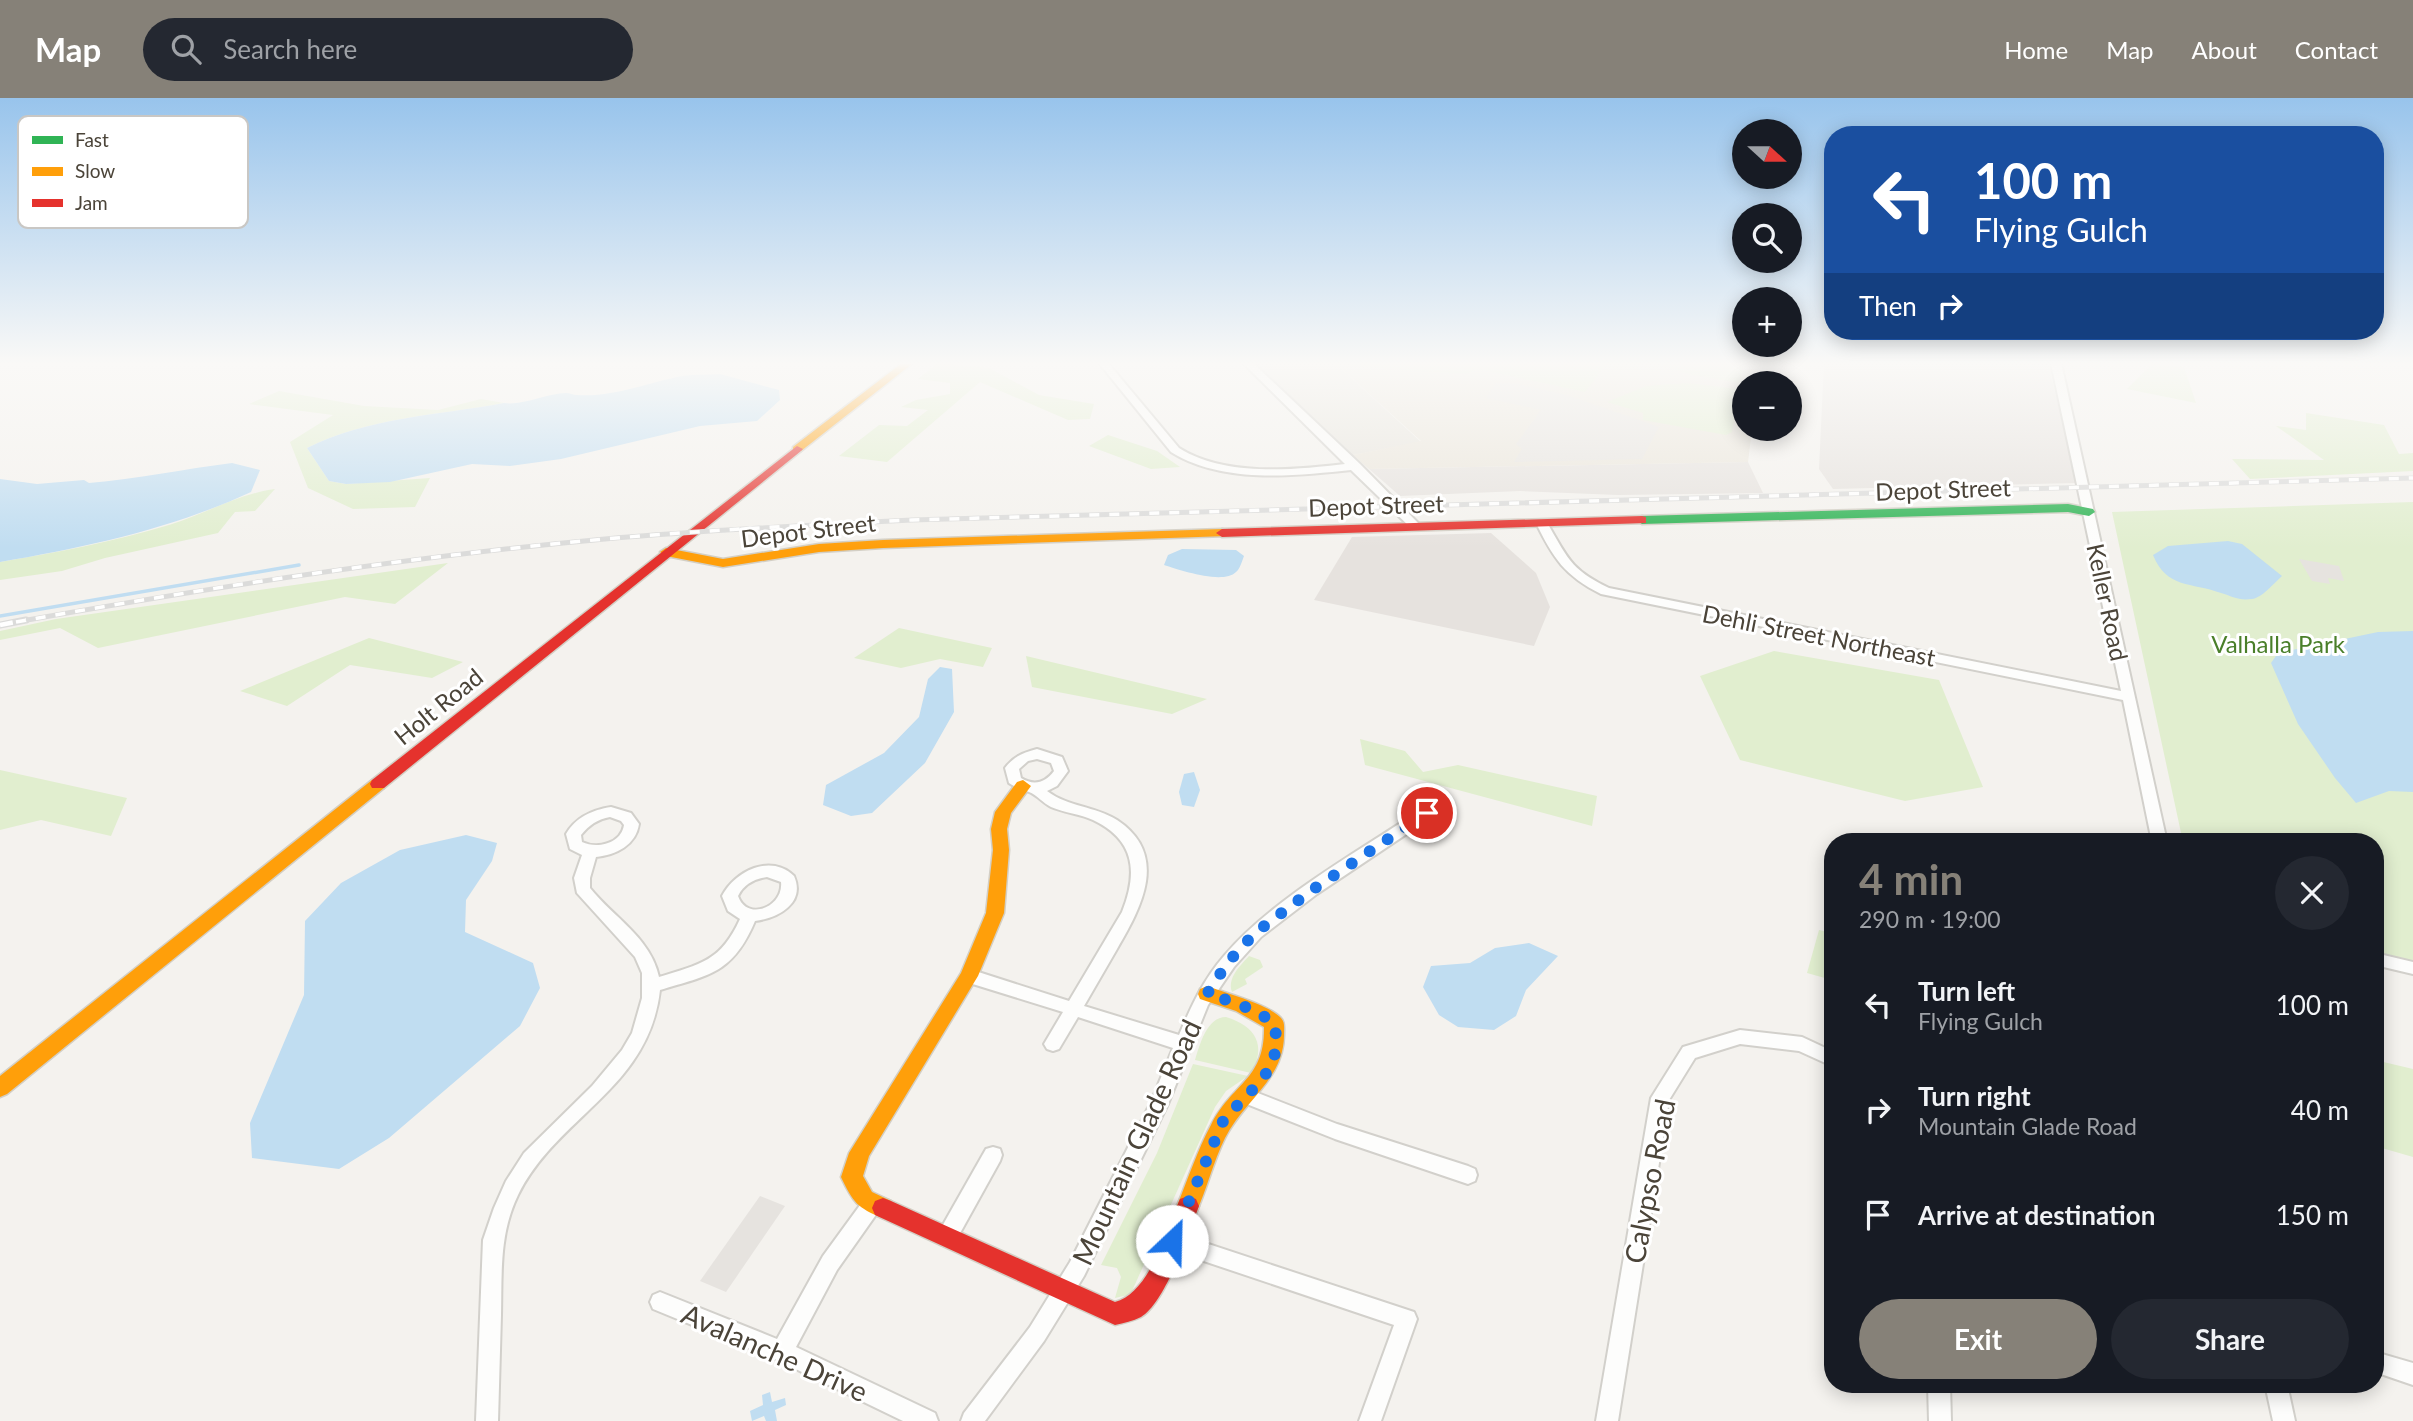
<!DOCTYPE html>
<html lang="en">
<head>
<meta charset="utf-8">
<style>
	body { margin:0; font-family:Lato,sans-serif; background:#242831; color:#f1f3f6; height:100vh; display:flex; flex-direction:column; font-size:26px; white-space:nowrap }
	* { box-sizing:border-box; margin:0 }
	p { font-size:23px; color:#9ea1a6 }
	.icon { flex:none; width:38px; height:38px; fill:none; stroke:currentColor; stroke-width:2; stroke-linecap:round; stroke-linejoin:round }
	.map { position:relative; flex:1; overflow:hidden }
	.panel { position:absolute; left:1824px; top:735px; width:560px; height:560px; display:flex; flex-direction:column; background:#171b24; border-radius:28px; box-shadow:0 4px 18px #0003 }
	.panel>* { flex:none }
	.banner { position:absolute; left:1824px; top:28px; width:560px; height:214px; border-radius:28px; box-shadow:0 4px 18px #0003; background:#1a4fa0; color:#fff; overflow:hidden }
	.needle { width:46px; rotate:111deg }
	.controls { position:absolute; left:1732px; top:21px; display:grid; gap:14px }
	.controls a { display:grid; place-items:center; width:70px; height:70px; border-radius:50%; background:#171b24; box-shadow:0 4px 18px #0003; font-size:35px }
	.pin { position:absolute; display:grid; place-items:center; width:60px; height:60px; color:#fff; margin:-30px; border:4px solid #fff; border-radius:50%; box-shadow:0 2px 7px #0007 }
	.me { position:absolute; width:77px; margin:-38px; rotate:24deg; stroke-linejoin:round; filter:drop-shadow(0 0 5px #0008) }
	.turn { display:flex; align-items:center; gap:24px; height:147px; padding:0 35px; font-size:32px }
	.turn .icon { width:91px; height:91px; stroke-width:2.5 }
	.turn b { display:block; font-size:49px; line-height:60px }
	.then { display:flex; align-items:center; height:66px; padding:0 35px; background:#0003; gap:14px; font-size:26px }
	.round { display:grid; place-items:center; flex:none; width:74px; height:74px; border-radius:37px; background:#242831 }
	.overview { display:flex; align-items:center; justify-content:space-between; height:119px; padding:0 35px }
	h1 { font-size:42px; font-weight:700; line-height:52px; color:#868178 }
	.cta { display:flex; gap:14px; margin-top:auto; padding:14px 35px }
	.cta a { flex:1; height:80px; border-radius:42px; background:#868178; color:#fff; font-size:28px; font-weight:700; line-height:80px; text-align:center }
	.cta a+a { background:#242831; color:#f1f3f6 }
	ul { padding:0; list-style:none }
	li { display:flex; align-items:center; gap:21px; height:105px; padding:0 35px }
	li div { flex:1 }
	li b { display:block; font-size:26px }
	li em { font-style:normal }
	header { display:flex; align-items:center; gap:42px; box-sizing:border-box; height:98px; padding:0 35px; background:#868178; color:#fff }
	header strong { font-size:33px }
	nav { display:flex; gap:38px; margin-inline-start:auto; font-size:24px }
	.search { width:490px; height:63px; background:#242831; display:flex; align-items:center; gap:18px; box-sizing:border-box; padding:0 24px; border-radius:38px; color:#9ea1a6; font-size:26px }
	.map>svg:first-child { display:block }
	.residential { fill:#e7e4dc }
	.industrial { fill:#e6e2de }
	.education { fill:#eae5da }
	.green { fill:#e1eecf }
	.parking { fill:#e6e3df }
	.water { fill:#c0ddf1 }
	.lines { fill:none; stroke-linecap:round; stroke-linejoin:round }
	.stream { stroke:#c0ddf1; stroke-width:3.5 }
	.street-casing { stroke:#d2d0cb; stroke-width:4 }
	.fast-casing { stroke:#d3cfc5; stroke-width:3 }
	.slow-casing { stroke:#d3cfc5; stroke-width:3 }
	.jam-casing { stroke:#d3cfc5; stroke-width:3 }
	.street { fill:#fdfdfc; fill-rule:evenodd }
	.fast { fill:#30b455; fill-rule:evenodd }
	.slow { fill:#ff9f0a; fill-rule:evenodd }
	.jam { fill:#e5322d; fill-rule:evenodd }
	.rail-far1-casing { stroke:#dbdbda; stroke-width:5 }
	.rail-casing { stroke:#dbdbda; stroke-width:7 }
	.rail-far1 { stroke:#fff; stroke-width:3.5; stroke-dasharray:10; stroke-linecap:butt }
	.rail { stroke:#fff; stroke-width:4.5; stroke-dasharray:13; stroke-linecap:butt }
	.route { stroke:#1a73e8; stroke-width:12; stroke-dasharray:0 21.6 }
	.labels { text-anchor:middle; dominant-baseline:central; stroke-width:6; stroke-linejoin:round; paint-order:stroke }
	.street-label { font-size:24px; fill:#4b4439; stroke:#fff }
	.park-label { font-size:24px; fill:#4a7f2a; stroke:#fff }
	.near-street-label { font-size:28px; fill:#4b4439; stroke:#fff }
	.key { fill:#fff; stroke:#c9c7c4; stroke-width:2 }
	.key-label { font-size:19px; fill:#4b4439 }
</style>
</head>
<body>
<header>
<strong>Map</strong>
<div class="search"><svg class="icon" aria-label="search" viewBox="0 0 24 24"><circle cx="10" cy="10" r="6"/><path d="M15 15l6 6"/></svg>Search here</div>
<nav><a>Home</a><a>Map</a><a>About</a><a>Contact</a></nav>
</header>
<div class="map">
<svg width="2413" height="1323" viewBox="0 0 2413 1323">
	<rect width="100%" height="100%" fill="#f4f2ee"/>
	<polygon class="residential" points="1254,265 1335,265 1421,344 1353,357"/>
	<g class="industrial">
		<polygon points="1824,265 2048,265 2077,385 1833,391 1819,371"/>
		<polygon points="1748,364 1763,395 1618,397 1520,393 1400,398 1369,371"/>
		<polygon points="1491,435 1536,475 1550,509 1534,548 1314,502 1352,439"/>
	</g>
	<polygon class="education" points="1335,265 1759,265 1757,285 1745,285 1745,331 1752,331 1748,364 1369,371 1353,357 1421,343"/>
	<g class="green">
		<polygon points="938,265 989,270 1039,297 1094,306 1090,321 1068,322 980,284 887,364 839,358 879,327 907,328 928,312 901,309 916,302 950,296 950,285 918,281"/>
		<polygon points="1351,265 1607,265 1585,294 1479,271 1466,276 1350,268"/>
		<polygon points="1657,265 1743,265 1740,285 1688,276"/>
		<polygon points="2152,266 2184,269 2196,305 2127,291"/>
		<polygon points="1687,285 1739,291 1732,334 1726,337 1643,322 1643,315 1607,304 1646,288"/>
		<path d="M279,293L364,308L438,312L481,301L504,305C439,317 366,320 307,350L329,383L346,386L430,380L415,409L353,411L308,390L290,344L333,317L249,306Z"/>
		<polygon points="2306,315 2384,327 2399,356 2413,355 2413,373 2250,381 2232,361 2324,362 2276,328 2306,332"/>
		<polygon points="1108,337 1157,353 1180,369 1151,371 1089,348"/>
		<path d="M275,391L255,413L235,414L218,435L105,460L62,473L0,482V464C57,454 113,444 169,427C205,416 238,396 275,391Z"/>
		<polygon points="2413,404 2413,864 2375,855 2375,744 2183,744 2112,414"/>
		<polygon points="448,465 395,506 345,499 98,550 60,530 0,542 0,533 56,521"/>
		<polygon points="899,530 992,550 983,569 940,561 901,570 854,560"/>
		<polygon points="369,540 463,564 432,580 350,567 287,608 240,593"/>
		<polygon points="1774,553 1939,582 1983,689 1905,703 1740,662 1700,578"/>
		<polygon points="1026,558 1207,601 1172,616 1032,589"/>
		<polygon points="1360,641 1405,653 1423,674 1458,667 1597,698 1592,728 1365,667"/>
		<polygon points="0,672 127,700 111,738 41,722 0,732"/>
		<polygon points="1819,832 1832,835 1832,882 1807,875"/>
		<path d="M1249,858L1260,862L1263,869L1245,881L1247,886L1232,894C1227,880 1240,868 1249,858Z"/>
		<path d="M1226,919C1256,928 1267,948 1251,975L1195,962C1200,946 1207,919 1226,919Z"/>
		<polygon points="2375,962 2413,971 2413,1059 2375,1048"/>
		<polygon points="1193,966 1248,978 1226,993 1215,1009 1132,1193 1128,1197 1115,1200 1121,1179 1117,1170 1101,1167 1157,1055"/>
	</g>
	<g class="parking">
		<polygon points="1496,285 1513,285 1567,297 1659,329 1642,361 1514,364 1522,351 1516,346 1541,312 1486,300"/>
		<polygon points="2299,461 2339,468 2344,483 2328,480 2330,486 2312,483"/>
		<polygon points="760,1098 785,1108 726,1194 700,1183"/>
	</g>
	<g class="water">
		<path d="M720,276L779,292L780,302L757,323L700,328L561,361L510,368L472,366L390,384L346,386L329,383L307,350C366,320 439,317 504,305C522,308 548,295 566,295C570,295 573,297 577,297C612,300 649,284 683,278C695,276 708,277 720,276Z"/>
		<path d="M232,365L260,372L251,394C171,431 87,449 0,464V381L37,386L84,382L89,385C137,381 184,371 232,365Z"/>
		<path d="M2228,443L2242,446L2282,478C2274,485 2262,500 2252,501C2238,503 2232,498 2221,495C2191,484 2167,491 2153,457L2168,448Z"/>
		<path d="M1182,451L1236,452L1244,458C1242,463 1240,471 1236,474C1223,487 1180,472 1164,467L1168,457Z"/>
		<polygon points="2413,533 2413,694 2389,693 2356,705 2335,680 2298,626 2271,565 2278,555 2378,534"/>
		<polygon points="940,569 952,571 954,614 925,665 872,715 851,718 823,707 826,687 884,655 919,619 928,581"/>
		<polygon points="1194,674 1200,692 1194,709 1182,707 1179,694 1184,676"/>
		<polygon points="466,737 497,745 492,763 466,802 465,834 533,865 540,890 520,928 389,1040 339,1071 252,1060 250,1025 304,897 305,823 341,785 400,752"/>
		<polygon points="1529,845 1558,858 1526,892 1516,918 1494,932 1458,929 1439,917 1423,889 1431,868 1470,865 1495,850"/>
		<polygon points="770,1294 772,1304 785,1300 786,1307 775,1312 777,1323 766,1323 764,1318 752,1323 750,1313 763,1307 762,1297"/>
	</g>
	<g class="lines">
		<polyline class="stream" points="0,518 299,467"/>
		<g class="street-casing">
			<g id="street">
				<path d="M1099,265H1108L1179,350C1225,379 1293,372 1345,366L1243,265H1253L1360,366L1421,428L1419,430H1411L1351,372C1294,378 1222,386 1171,354Z"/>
				<path d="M2051,265H2061L2167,744H2152L2123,602L1601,496C1565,478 1553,460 1536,425L1538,423H1546C1567,458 1569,471 1609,490L2121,593Z"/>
				<path d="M1037,651L1062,659L1068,673L1057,688L1047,693C1068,709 1095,708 1117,722C1170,757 1141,810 1117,851C1106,870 1095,889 1084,908L1179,937C1191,909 1203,882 1224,858C1272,801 1359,753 1422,711H1432L1434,715L1432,719L1317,796L1261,839L1234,869L1208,907L1168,1006L1084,1178L1044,1243L985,1323H961L964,1315L1030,1229L1070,1164L1151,1004L1173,950L1078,919L1059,951L1053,953L1047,951L1044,946L1063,914L963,883L961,878L963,873L969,871L1069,903L1122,814C1138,774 1135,742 1093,722C1080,716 1065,715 1051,709C1043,705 1037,697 1029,694C1022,691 1016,690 1009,685L1005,670C1014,658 1023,655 1037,651ZM1037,661L1051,665L1054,673C1045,685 1034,688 1021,680L1019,671L1028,663Z"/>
				<path d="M611,709L631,715L639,726C636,747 616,757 596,759L590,780V790C613,819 651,840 659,879C701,866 721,863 740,821L728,813L722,798C735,773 771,755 794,778C806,805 778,820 755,823C733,875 710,877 660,892C649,991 557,1018 518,1097C499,1136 502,1175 501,1217C500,1252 499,1288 498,1323H476L483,1142L494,1110L506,1083L524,1055L592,988L622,952L632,935L642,900V875L635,859L577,795L574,780L582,757L570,751L566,736C576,719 592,712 611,709ZM610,719L621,723L624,727C621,746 597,751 582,744L581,737C589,727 598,721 610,719ZM767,779L781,784C784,809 747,824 738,798C744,786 754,781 767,779Z"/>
				<polygon points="2375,855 2413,864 2413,876 2375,867"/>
				<polygon points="1740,932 1802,939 1832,953 1832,968 1799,953 1740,946 1695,960 1669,1002 1618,1323 1596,1323 1651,1000 1683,949"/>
				<polygon points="1245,990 1337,1026 1468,1068 1475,1071 1477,1077 1475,1083 1468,1086 1335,1041 1239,1003 1236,998 1239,993"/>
				<polygon points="993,1049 1000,1051 1002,1057 1000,1063 954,1146 947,1148 940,1146 937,1139 940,1132 986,1051"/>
				<polygon points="873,1096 880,1099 883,1105 880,1111 837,1172 796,1249 935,1315 938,1323 903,1323 775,1261 653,1211 650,1204 653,1197 660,1194 777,1241 823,1158 866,1099"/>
				<polygon points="1172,1134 1414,1214 1417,1221 1381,1323 1359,1323 1394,1227 1165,1150 1162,1143 1165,1136"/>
				<polygon points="2375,1254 2413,1265 2413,1287 2375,1274"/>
				<polygon points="1928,1286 1950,1286 1951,1323 1929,1323"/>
				<polygon points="2265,1286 2287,1286 2295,1323 2273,1323"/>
			</g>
		</g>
		<g class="fast-casing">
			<polygon id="fast" points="2068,406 2093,411 2095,414 2089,418 2068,414 1642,426 1636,422 1642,418"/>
		</g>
		<g class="slow-casing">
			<g id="slow">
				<polygon points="902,265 913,265 801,353 793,353 793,349"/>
				<polygon points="1222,431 1227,432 1227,438 883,450 819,454 723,469 666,458 660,454 666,450 723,461 819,446 883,442"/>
				<polygon points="378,681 384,682 386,686 384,690 7,996 0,999 0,978 372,682"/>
				<path d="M1023,682L1031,688L1011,715L1007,731L1009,752L1004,815L978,878L869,1058L863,1078L872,1094L891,1103L894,1110L891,1117L883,1120C857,1110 853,1104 841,1079L849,1055L961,875L986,815L993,752L991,731L995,714L1017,684Z"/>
				<path d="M1207,888C1225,895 1268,906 1281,920C1285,924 1284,930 1284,935C1285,981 1244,1002 1225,1040C1213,1064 1207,1091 1196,1115L1188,1118L1180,1115L1177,1108C1188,1081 1197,1053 1211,1027C1232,985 1265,982 1264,929L1236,913L1200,901L1198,896L1200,891Z"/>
			</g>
		</g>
		<g class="jam-casing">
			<g id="jam">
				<polygon points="797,348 803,351 801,353 384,690 372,690 370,686 372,682"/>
				<polygon points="1642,418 1646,419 1646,425 1222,439 1216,435 1222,431"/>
				<path d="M1188,1098L1196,1101L1199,1108C1189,1134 1165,1205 1141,1219C1133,1223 1124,1225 1115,1227L875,1117L872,1110L875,1103L883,1100L891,1103L1115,1204C1150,1195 1167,1131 1180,1101Z"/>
			</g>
		</g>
		<use href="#street" class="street"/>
		<use href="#fast" class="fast"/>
		<use href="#slow" class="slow"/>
		<use href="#jam" class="jam"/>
		<g class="rail-far1-casing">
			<path id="rail-far1" d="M16,524C211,489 407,459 605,441C707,432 809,427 912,422L2413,380"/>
		</g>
		<g class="rail-casing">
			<polyline id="rail" points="0,527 26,522"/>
		</g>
		<use href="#rail-far1" class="rail-far1"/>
		<use href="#rail" class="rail"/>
	</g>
	<linearGradient id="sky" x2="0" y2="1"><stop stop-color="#98c4ec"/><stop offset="0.59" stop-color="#faf9f7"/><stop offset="1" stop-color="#faf9f7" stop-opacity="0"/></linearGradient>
	<rect width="2413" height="450" fill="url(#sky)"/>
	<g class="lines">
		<path class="route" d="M1172,1143L1224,1021L1261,983L1273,965L1277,943L1274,925C1253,910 1231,903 1207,896L1228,864L1255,835L1312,792L1427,715"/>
	</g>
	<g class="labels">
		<g class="street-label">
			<text transform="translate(1943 391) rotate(-2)">Depot Street</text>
			<text transform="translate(1376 407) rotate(-2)">Depot Street</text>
			<text transform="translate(808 432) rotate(-7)">Depot Street</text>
			<text transform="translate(2108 504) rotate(78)">Keller Road</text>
			<text transform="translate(1819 537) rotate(11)">Dehli Street Northeast</text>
			<text transform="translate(438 608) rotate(-39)">Holt Road</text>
		</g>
		<g class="park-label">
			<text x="2278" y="545">Valhalla Park</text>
		</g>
		<g class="near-street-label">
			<text transform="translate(1136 1044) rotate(-65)">Mountain Glade Road</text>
			<text transform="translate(1649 1083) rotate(-79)">Calypso Road</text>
			<text transform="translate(775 1254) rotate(24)">Avalanche Drive</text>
		</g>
	</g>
	<rect x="18" y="18" width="230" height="112" rx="10" class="key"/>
	<rect x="32" y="38" width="31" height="8" fill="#30b455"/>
	<rect x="32" y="69" width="31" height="9" fill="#ff9f0a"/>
	<rect x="32" y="101" width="31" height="8" fill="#e5322d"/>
	<g class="key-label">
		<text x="75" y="49">Fast</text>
		<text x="75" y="80">Slow</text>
		<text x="75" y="112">Jam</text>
	</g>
</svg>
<div class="controls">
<a><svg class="needle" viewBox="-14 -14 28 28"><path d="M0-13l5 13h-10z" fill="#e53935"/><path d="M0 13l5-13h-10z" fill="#9ea1a6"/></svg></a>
<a><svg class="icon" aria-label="search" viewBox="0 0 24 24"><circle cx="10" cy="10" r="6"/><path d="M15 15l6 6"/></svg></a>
<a>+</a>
<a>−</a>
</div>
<div class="pin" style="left:1427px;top:715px;background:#d93025"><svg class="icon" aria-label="arrive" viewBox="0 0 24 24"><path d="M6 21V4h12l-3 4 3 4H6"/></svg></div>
<svg class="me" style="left:1172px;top:1143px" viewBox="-20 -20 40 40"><circle r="19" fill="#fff"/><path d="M0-13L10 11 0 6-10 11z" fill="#1a73e8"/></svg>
<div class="banner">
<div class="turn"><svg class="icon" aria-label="left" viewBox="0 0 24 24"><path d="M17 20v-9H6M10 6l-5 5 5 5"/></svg><div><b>100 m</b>Flying Gulch</div></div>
<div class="then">Then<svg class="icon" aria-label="right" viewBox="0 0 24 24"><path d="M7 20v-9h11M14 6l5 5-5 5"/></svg></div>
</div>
<section class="panel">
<div class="overview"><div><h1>4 min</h1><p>290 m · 19:00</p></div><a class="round"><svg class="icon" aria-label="close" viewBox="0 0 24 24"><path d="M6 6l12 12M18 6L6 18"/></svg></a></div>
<ul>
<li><svg class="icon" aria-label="left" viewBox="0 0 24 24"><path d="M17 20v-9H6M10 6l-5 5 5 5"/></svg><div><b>Turn left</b><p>Flying Gulch</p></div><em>100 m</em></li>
<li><svg class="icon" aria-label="right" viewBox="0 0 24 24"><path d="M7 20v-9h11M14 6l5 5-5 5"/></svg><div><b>Turn right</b><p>Mountain Glade Road</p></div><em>40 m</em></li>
<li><svg class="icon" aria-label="arrive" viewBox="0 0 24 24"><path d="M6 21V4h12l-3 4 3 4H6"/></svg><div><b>Arrive at destination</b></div><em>150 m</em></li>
</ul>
<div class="cta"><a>Exit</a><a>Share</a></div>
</section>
</div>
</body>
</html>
